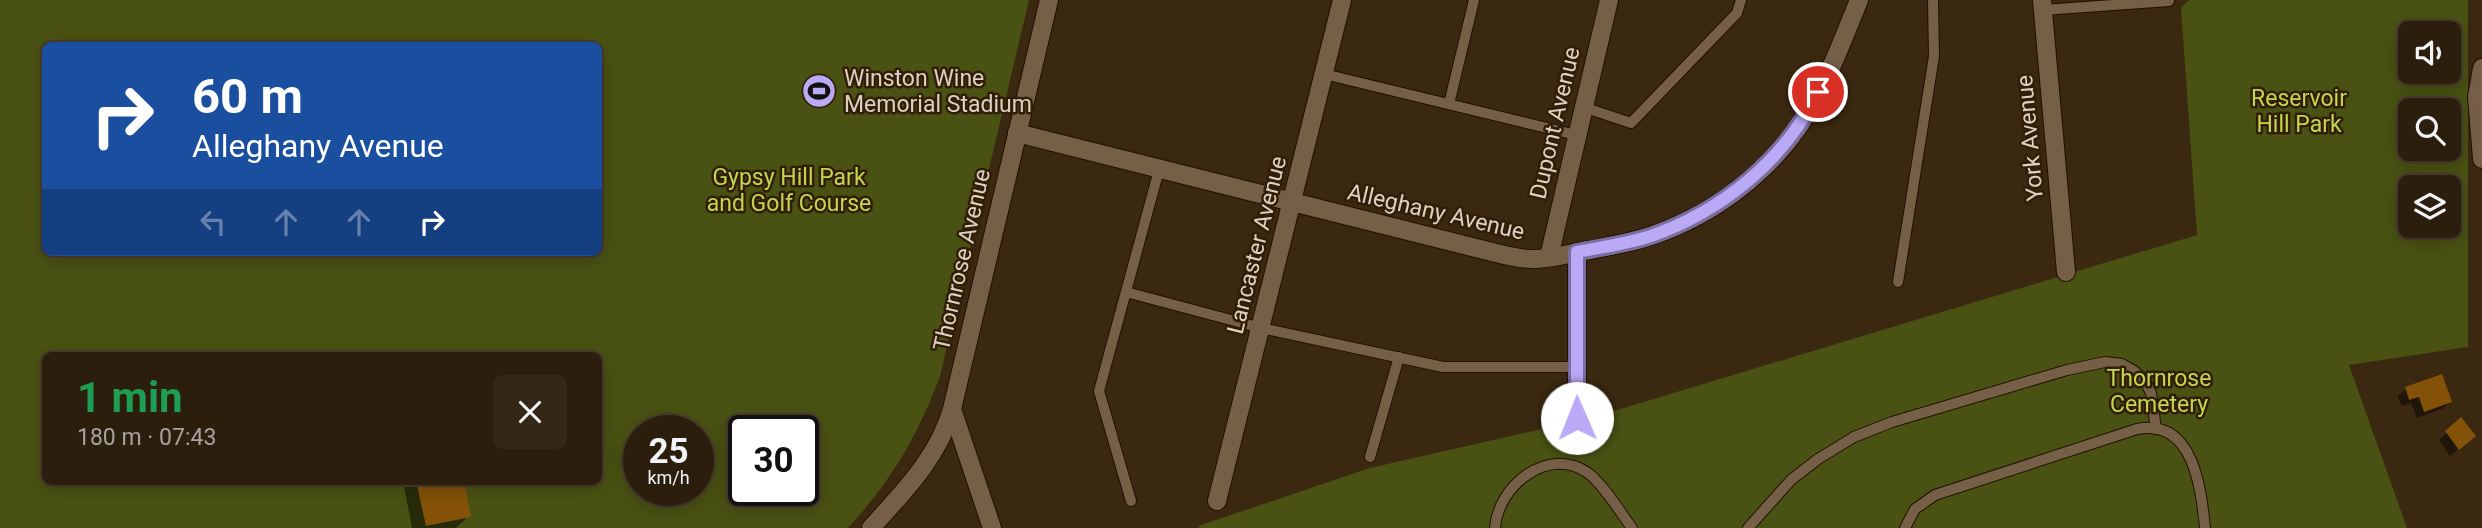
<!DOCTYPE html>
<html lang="en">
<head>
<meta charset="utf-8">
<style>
	body { margin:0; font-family:Roboto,sans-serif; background:#342716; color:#f1f3f6; height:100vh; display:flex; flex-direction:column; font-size:26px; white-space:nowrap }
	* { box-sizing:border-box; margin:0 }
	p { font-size:23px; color:#a6a29d }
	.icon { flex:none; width:38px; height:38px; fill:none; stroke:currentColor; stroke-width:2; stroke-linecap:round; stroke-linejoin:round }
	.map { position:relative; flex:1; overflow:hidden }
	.sheet { position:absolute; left:42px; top:352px; width:560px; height:133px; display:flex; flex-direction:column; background:#2c1e0d; border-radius:10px; box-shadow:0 4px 18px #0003,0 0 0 2px #483c2e }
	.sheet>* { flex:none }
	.guide { position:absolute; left:42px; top:42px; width:560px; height:214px; border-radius:10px; box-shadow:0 4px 18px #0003,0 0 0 2px #483c2e; background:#1a4fa0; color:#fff; overflow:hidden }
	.tools { position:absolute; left:2398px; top:21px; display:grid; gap:14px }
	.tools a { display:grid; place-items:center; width:63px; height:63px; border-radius:10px; background:#2c1e0d; box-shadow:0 4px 18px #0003,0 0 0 2px #483c2e; font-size:35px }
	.speed { position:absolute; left:623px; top:415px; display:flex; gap:14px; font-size:35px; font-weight:700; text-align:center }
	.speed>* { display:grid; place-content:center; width:91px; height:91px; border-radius:50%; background:#2c1e0d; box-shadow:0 4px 18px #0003,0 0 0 2px #483c2e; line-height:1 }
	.speed small { font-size:18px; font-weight:400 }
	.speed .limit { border:4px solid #111; border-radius:10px; background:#fff; color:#111 }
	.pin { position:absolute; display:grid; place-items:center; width:60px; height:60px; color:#fff; margin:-30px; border:4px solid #fff; border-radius:50%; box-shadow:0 2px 7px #0007 }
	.me { position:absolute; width:77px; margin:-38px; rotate:359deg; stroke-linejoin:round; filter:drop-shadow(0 0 5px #0008) }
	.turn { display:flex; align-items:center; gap:24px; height:147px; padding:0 35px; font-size:32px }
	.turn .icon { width:91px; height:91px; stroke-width:2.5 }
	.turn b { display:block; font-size:49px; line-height:60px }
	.lanes { display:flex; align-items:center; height:66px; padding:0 35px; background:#0003; justify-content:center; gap:35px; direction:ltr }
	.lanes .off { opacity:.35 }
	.round { display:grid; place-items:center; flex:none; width:74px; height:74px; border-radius:10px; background:#342716 }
	.overview { display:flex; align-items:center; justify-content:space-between; height:119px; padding:0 35px }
	h1 { font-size:42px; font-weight:700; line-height:52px; color:#1e9e55 }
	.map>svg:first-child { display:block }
	.green { fill:#495113; fill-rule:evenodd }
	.shadow { fill:#0007 }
	.building { fill:#835208 }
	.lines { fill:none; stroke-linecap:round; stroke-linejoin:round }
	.service-casing { stroke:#221000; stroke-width:12 }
	.minor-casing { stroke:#221000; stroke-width:20 }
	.tertiary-casing { stroke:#221000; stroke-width:20 }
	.service { stroke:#755f47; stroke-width:10 }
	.minor { stroke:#755f47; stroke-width:18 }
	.tertiary { stroke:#755f47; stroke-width:18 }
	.route-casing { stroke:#796ea0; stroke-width:18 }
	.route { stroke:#baaaf6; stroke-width:12 }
	.labels { text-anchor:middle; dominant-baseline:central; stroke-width:5; stroke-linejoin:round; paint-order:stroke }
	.poi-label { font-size:23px; fill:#ded1c4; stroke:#311e06; text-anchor:start }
	.park-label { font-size:23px; fill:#c3d64f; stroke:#311e06 }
	.street-label { font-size:23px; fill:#ded1c4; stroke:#311e06 }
</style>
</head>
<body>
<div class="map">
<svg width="2482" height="528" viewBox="0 0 2482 528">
	<rect width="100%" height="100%" fill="#3b2811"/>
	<g class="green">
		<path d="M0,0H1029L940,376C918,436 891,481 848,528H0ZM46,46H598V252H46ZM46,355H598V481H46ZM639,430H698V490H639ZM744,430H803V490H744Z"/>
		<path d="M2189,0H2468V347L2349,365L2407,528H1199L1198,526L1370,468L1594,417L2197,235L2181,8ZM2410,33H2448V72H2410ZM2410,110H2448V149H2410ZM2410,187H2448V226H2410Z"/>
	</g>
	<g class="shadow">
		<polygon points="2406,389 2450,402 2442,409 2417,418 2411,403 2402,406 2398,396"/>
		<polygon points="2461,419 2466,443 2450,456 2439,440"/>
		<polygon points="403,481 462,481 469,516 456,528 412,528"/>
	</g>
	<g class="building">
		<polygon points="2442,374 2452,402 2424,412 2419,397 2409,400 2405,387"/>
		<polygon points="2461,417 2476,436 2459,450 2445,431"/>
		<polygon points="416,481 464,481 471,517 426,526"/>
	</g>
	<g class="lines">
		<g class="service-casing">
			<g id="service">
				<polyline points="2043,10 2169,1"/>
				<polyline points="1324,74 1576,135"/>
				<polyline points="1449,104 1474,0"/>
				<polyline points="1583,107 1631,123 1737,13 1741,0"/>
				<polyline points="1898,282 1934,56 1933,0"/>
				<polyline points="1126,292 1261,328 1443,367 1576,367"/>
				<polyline points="1370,457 1399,357"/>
				<polyline points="1131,501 1099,391 1159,170"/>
				<path d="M1495,528C1498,486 1548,445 1588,473C1604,485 1620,512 1632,528"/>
				<polyline points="1748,528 1791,480 1818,459 1854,437 1892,422 2067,370 2105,362 2122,364 2134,371 2145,381 2151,393 2156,429"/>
				<path d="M1905,528L1915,509L1935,495L2137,429C2194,418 2201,489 2205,528"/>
			</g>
		</g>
		<g class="minor-casing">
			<g id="minor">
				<polyline points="2042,0 2066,272"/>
				<polyline points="2482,68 2477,97 2482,159"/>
				<path d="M1017,133L1480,249C1497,253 1515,259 1532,259C1551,259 1571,253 1590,250C1609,246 1629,243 1647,237C1712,217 1774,170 1808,112C1829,77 1844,37 1859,0"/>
				<polyline points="1577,252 1577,418"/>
				<polyline points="1549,257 1609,0"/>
				<polyline points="1217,501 1342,0"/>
				<path d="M871,528C904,491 938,458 952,409"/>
			</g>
		</g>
		<g class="tertiary-casing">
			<polyline id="tertiary" points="992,528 952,409 1049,0"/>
		</g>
		<use href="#service" class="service"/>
		<use href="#minor" class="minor"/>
		<use href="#tertiary" class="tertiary"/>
	</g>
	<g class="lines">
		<g class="route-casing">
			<path id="route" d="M1577,418V252C1602,247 1627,244 1651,236C1722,211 1785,160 1818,92"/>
		</g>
		<use href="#route" class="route"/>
	</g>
	<defs>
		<g id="stadium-disc" transform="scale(1.75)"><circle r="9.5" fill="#baaaf6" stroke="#311e06"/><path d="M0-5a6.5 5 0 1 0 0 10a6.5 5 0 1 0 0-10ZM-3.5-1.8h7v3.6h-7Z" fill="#111"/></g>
	</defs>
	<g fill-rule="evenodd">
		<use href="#stadium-disc" x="819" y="91"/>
	</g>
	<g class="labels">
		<g class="poi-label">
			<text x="844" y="78">Winston Wine<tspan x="844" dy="26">Memorial Stadium</tspan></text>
		</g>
		<g class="park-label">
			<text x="2299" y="98">Reservoir<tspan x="2299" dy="26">Hill Park</tspan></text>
			<text x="789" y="177">Gypsy Hill Park<tspan x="789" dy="26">and Golf Course</tspan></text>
			<text x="2159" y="378">Thornrose<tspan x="2159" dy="26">Cemetery</tspan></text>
		</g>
		<g class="street-label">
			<text transform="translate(1555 123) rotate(-77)">Dupont Avenue</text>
			<text transform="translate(2030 138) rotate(-95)">York Avenue</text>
			<text transform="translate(1436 212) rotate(13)">Alleghany Avenue</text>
			<text transform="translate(1257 245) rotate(-76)">Lancaster Avenue</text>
			<text transform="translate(962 260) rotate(-77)">Thornrose Avenue</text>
		</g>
	</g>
</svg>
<div class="tools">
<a><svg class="icon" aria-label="sound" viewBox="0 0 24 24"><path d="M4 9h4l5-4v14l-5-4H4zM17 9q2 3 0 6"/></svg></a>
<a><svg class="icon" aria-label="search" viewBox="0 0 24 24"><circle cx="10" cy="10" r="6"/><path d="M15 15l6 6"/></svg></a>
<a><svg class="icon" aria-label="layers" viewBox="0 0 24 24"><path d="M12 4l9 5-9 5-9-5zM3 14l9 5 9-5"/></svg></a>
</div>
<div class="speed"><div>25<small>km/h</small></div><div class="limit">30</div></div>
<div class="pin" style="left:1818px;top:92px;background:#d93025"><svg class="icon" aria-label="arrive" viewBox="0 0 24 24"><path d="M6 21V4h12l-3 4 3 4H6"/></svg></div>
<svg class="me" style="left:1577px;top:418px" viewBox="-20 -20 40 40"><circle r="19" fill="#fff"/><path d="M0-13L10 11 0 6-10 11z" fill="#baaaf6"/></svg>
<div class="guide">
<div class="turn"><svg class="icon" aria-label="right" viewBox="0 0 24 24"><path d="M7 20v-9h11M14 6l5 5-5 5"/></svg><div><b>60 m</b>Alleghany Avenue</div></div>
<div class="lanes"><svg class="icon off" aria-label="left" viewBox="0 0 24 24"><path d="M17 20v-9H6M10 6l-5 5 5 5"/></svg><svg class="icon off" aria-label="ahead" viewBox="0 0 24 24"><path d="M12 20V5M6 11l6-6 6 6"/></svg><svg class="icon off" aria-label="ahead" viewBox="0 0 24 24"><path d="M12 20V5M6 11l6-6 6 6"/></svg><svg class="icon" aria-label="right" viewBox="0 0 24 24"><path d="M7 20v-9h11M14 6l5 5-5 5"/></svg></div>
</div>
<section class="sheet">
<div class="overview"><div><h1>1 min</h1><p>180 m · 07:43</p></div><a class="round"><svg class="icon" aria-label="close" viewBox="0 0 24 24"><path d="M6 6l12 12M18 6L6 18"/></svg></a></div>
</section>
</div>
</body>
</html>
